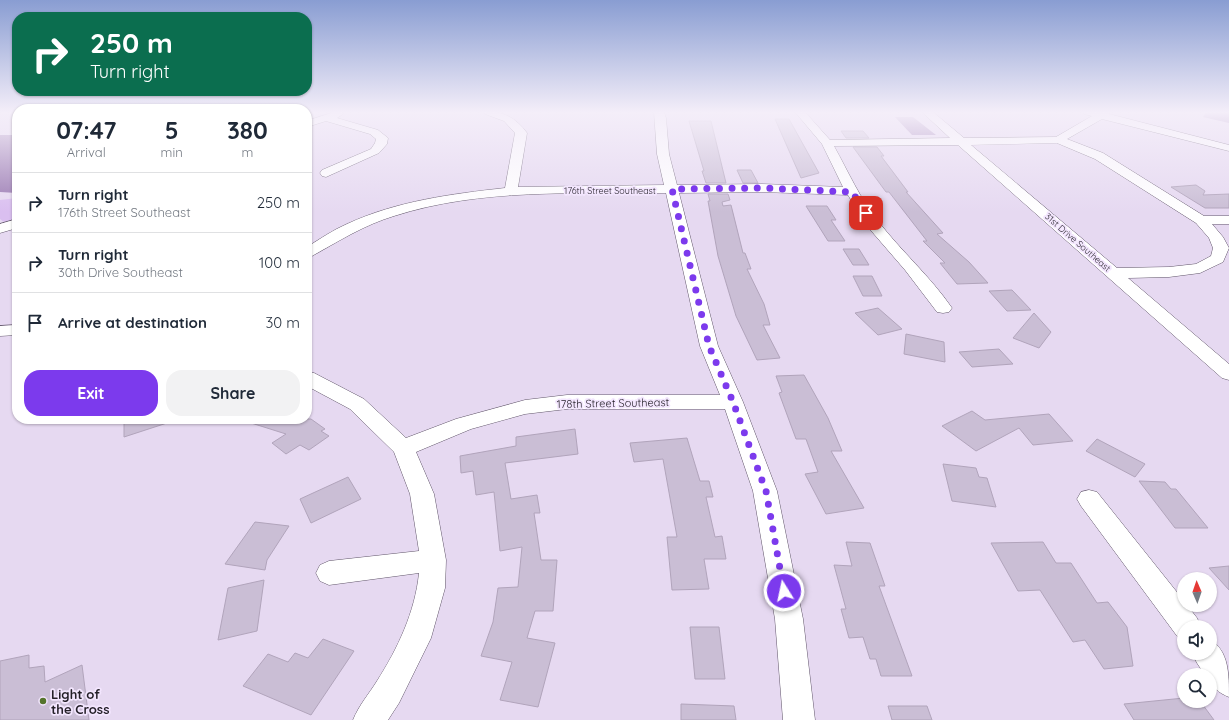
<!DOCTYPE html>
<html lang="en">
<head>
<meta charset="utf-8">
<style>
	body { margin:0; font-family:Quicksand,sans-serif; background:#f2f2f3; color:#1f2937; height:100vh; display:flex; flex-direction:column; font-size:15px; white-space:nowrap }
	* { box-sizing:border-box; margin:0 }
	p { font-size:13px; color:#747a83 }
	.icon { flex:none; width:22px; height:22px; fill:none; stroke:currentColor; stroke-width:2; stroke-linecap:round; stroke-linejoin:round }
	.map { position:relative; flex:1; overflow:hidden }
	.panel { position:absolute; left:12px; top:104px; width:300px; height:320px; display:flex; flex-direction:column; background:#fff; border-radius:16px; box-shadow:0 1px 3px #0004 }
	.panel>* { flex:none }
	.banner { position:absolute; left:12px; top:12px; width:300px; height:84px; border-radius:16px; box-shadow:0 1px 3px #0004; background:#0b6e4f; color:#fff; overflow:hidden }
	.needle { width:26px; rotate:358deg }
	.fabs { position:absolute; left:1177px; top:572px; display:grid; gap:8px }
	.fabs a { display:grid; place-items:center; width:40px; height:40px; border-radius:50%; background:#fff; box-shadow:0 1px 3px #0004; font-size:20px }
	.pin { position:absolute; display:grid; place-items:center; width:34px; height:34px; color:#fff; margin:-17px; border-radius:8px; box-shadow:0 2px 6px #0006 }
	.me { position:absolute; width:44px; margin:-22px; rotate:350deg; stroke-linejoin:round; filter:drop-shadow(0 0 3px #0008) }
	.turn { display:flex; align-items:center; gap:14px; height:84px; padding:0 12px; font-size:18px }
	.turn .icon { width:52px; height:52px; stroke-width:2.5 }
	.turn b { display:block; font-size:28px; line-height:34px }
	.eta { display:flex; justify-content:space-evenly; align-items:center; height:68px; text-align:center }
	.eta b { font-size:24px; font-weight:800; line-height:28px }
	.primary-button { display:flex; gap:8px; margin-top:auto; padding:8px 12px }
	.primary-button a { flex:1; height:46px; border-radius:16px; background:#7c3aed; color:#fff; font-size:16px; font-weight:800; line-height:46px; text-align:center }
	.primary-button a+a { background:#f2f2f3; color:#1f2937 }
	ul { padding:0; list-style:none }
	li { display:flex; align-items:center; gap:12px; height:60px; padding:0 12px; border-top:1px solid #e0e1e3 }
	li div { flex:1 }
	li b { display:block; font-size:15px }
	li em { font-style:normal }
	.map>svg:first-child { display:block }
	.green { fill:#dabff0 }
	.water { fill:#9a7ab2 }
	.building { fill:#cabed5; stroke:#b1a4bb }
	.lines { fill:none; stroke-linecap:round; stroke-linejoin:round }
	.street-casing { stroke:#61566a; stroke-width:1 }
	.street { fill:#fff; fill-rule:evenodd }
	.route { stroke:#7c3aed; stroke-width:7; stroke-dasharray:0 12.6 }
	.poi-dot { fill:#54742b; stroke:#f3e6fe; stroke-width:1.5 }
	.labels { text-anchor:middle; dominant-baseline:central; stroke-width:3.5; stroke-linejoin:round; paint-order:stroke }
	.far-street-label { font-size:9px; fill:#231f27; stroke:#f3e6fe }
	.street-label { font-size:11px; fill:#231f27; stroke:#f3e6fe }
	.near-poi-label { font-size:13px; font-weight:bold; fill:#231f27; stroke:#f3e6fe; text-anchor:start }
</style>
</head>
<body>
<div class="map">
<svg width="1229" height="720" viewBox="0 0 1229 720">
	<rect width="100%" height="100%" fill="#e6d9f1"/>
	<polygon class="green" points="17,198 17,218 4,222 0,219 0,200"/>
	<g class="water">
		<polygon points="1206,112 1229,112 1229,123 1203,117"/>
		<polygon points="895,117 913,117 936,135 912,135"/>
		<polygon points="0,135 17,135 17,193 0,192"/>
	</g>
	<g class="building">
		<polygon points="775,119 789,119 819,173 801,178"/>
		<polygon points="689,121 711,121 726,183 706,183 702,171 704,171"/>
		<polygon points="841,131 863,131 869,138 846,138"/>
		<polygon points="853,147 877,147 884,156 881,156 908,192 906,192 943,233 937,234 969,262 988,283 957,284 940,263 945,263 923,241 927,241 889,192 886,192"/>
		<polygon points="737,170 751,170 758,183 743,183"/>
		<polygon points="1196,185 1205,191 1203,195 1229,194 1229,208 1205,208 1171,187"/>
		<polygon points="708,194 728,194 730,200 722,202 723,206 731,205 743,253 745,253 751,269 747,269 764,304 770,325 763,325 780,358 757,360 736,316 718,256 708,201 710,201"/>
		<polygon points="806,206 827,206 836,220 831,220 845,241 828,241"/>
		<polygon points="843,249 859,249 869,265 853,265"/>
		<polygon points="853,276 872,276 882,296 863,296"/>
		<polygon points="1012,290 1031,310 1007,311 989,291"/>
		<polygon points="878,308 902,329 878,335 855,313"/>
		<polygon points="1034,313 1051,332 1039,348 1013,338"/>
		<polygon points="906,334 944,342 945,362 904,354"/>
		<polygon points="999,349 1013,364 972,367 959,352"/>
		<polygon points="804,375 828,418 842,451 831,451 864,508 826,514 805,474 818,472 806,439 796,439 779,393 782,392 776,376"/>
		<polygon points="972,411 985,420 1049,414 1073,441 1033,445 1019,428 976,451 942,426"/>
		<polygon points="124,419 170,419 170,422 124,437"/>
		<polygon points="249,419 311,419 325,429 321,431 329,436 309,450 300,445 286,454 272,443 286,434 248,422"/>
		<polygon points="575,429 578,454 505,463 511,499 537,495 540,513 534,513 541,560 557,560 553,611 535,611 527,638 555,643 538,707 500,700 512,662 481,656 493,622 498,588 518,587 522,547 500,551 494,492 476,495 473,471 461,473 460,456 516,446 516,437"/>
		<polygon points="687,438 700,481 709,481 713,497 706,497 715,537 722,536 726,559 704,559 709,589 672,590 667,537 677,537 663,459 634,462 630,443"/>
		<polygon points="1097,439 1145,464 1135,477 1086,451"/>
		<polygon points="943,464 976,468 979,477 987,478 996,507 952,501"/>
		<polygon points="348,477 361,499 311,523 300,499"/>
		<polygon points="1139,481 1165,482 1171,489 1176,489 1208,528 1175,528"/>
		<polygon points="255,522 289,526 267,560 265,570 225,564"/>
		<polygon points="846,542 870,543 885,586 879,586 912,676 881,676 876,659 870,659 863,637 849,638 841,609 846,609 834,565 852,566"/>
		<polygon points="1043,542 1056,563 1071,563 1097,603 1108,602 1127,627 1133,666 1104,669 1085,640 1073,642 1040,590 1018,591 991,543"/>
		<polygon points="1229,566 1229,590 1209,568"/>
		<polygon points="264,580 257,631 218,640 228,588"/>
		<polygon points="690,627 719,627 725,679 695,679"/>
		<polygon points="323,639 354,651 311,715 243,686 268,654 288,662 295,653 308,658"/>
		<polygon points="29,655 29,668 44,666 45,682 82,665 89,720 0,720 0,661"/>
		<polygon points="1184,698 1184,701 1200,701 1214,720 1134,720 1124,704"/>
		<polygon points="681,704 734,706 736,720 681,720"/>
		<polygon points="888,706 927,706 932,720 892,720"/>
	</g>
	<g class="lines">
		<g class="street-casing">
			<g id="street">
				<polygon points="334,112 342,112 343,114 337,118 378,130 388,138 387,144 379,153 326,177 322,176 320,173 322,170 371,149 375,143 376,139 370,134 326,121 307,127 307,121"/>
				<path d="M484,112C502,110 516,118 527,133L518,187L664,185L657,154L654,112H664L666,118L669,154L677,185L762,184L843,187L822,144L795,112H805L830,140L950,138L922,112H933L964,138L1056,137L1092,116L1084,114L1083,112H1111L1109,114L1229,145V151L1102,119L1067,139L1103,153L1204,216H1229V224H1212L1223,237L1229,248L1223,262L1200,273L1169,277L1128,278L1229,364V380L1222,378L958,145L834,146C848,171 860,199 878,221C901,251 930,276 952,308L949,312L943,313L937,312L905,270L867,226L848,195L762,192L679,193L718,346L743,402L777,491L803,619L815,720H783L775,619L753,491L725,409H567L525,414L471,429L416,452L434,494L446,560L445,588L431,638L399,703L388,720H353C359,705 369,694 377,681C398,648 415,612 419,573L329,585L320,581L316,573L320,565L329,561L419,551L410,494L394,452L350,409L307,386V372L314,373L364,399L406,438L456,419L525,400L567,395H720L700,346L666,193C576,194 481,188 394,216C364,225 339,241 312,256L307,258V247C320,239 333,230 347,224C397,201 451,194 505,188L515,133L504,121L485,114ZM1057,143L1095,159L1196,223L1209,238L1213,248L1211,256L1196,264L1169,267L1117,268L971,145Z"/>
				<polygon points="17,219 17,228 0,233 0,224"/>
				<polygon points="17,325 17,335 0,336 0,326"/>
				<polygon points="1089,490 1097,492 1184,601 1184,605 1187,605 1197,618 1201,627 1184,627 1184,639 1177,636 1081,506 1077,499 1081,492"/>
				<path d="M1210,640C1229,650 1229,675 1229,697C1219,693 1210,687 1210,675H1205L1197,663L1192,653H1210Z"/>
			</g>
		</g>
		<use href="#street" class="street"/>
	</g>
	<linearGradient id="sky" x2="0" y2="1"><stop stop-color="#899dd2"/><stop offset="0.53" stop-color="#f4eef9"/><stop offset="1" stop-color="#f4eef9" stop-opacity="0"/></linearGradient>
	<rect width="1229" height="212" fill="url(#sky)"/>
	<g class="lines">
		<polyline class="route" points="784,591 766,491 733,402 709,346 672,189 762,188 852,192 866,213"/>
	</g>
	<circle class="poi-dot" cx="43" cy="701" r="4"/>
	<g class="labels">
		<g class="far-street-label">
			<text x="610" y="190">176th Street Southeast</text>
			<text transform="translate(1078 242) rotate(41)">31st Drive Southeast</text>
		</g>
		<g class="street-label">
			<text transform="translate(613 403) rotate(-1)">178th Street Southeast</text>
		</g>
		<g class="near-poi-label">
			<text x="51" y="694">Light of<tspan x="51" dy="15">the Cross</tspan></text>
		</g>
	</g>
</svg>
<div class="fabs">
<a><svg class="needle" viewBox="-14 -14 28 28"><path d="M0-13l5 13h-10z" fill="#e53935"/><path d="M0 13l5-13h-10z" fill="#747a83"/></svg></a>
<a><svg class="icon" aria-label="sound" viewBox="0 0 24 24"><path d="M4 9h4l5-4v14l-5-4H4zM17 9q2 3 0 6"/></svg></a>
<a><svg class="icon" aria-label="search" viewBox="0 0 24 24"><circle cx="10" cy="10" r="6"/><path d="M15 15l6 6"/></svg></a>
</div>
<div class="pin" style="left:866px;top:213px;background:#d93025"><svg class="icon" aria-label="arrive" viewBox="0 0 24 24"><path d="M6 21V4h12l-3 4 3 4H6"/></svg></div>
<svg class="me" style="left:784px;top:591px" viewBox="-20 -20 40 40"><circle r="17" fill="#7c3aed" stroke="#fff" stroke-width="3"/><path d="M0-11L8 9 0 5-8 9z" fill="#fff"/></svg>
<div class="banner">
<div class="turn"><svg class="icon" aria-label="right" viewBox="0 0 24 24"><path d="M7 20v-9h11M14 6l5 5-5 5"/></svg><div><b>250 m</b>Turn right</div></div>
</div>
<section class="panel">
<div class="eta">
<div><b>07:47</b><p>Arrival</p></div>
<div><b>5</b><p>min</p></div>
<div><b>380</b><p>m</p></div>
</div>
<ul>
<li><svg class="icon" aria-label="right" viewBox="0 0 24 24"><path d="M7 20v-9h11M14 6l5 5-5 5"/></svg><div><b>Turn right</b><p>176th Street Southeast</p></div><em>250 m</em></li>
<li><svg class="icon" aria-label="right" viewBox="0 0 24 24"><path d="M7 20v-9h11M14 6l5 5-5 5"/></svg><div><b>Turn right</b><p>30th Drive Southeast</p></div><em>100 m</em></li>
<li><svg class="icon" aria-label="arrive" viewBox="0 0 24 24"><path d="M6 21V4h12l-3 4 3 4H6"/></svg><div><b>Arrive at destination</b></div><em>30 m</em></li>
</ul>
<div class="primary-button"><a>Exit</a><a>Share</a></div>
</section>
</div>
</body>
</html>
